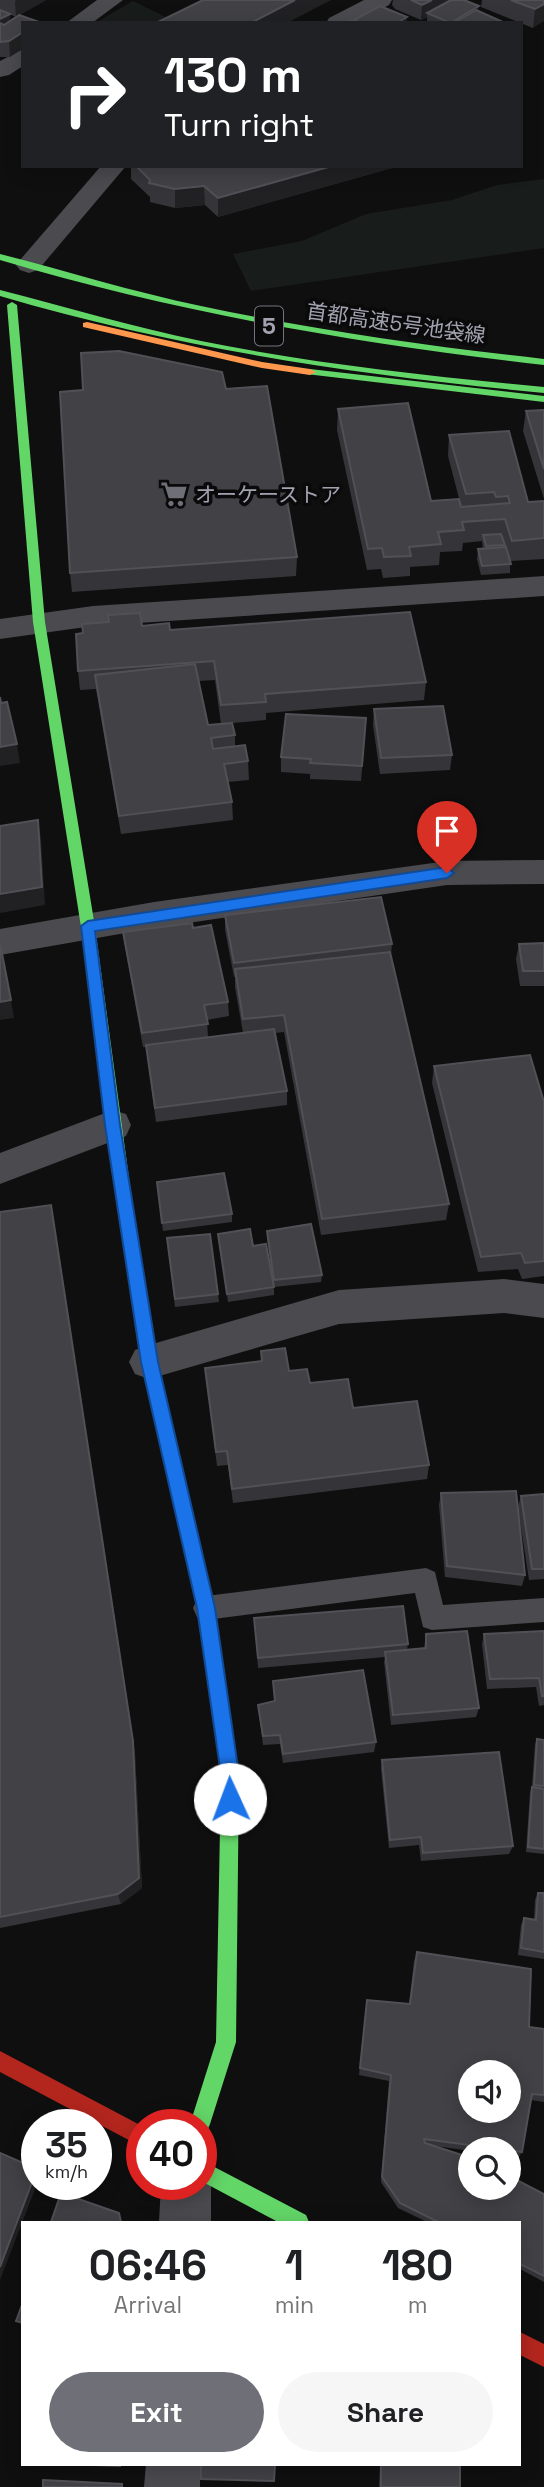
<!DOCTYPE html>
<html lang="en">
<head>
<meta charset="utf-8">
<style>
	body { margin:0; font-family:"Space Grotesk","Noto Sans JP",sans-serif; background:#f6f6f6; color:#202124; height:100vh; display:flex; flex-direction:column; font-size:26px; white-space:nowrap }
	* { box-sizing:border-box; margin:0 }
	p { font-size:23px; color:#757577 }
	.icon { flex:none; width:38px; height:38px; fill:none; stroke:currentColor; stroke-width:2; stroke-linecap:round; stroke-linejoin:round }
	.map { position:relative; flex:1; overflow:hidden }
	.details { position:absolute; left:21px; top:2221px; width:500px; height:245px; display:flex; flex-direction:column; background:#fff; border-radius:0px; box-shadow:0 4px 18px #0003 }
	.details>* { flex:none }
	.guide { position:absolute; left:21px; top:21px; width:502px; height:147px; border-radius:0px; box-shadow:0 4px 18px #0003; background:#202124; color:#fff; overflow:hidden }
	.buttons { position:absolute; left:458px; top:2060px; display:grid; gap:14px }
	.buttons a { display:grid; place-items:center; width:63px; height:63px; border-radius:50%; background:#fff; box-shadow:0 4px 18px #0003; font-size:35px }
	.speed { position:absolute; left:21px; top:2109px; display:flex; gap:14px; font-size:35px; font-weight:700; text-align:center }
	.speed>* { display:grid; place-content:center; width:91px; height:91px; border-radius:50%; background:#fff; box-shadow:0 4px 18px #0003; line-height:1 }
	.speed small { font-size:18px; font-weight:400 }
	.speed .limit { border:10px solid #d22; background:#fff; color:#111 }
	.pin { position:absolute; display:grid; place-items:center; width:60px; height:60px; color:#fff; margin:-72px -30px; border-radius:50% 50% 50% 0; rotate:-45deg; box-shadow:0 0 7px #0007 }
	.pin .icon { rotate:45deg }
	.me { position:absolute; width:77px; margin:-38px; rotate:358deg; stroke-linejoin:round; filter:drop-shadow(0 0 5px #0008) }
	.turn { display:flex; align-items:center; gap:24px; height:147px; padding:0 28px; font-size:32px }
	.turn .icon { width:91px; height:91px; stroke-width:2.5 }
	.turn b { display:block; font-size:49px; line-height:60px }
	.eta { display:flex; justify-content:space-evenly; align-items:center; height:119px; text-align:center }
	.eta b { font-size:42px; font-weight:700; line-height:49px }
	.button { display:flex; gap:14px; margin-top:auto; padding:14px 28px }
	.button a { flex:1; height:80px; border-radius:42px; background:#6f6f78; color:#fff; font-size:28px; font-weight:700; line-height:80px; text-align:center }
	.button a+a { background:#f6f6f6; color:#202124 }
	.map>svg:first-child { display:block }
	.green { fill:#181c1a }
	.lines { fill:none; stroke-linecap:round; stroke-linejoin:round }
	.lane { fill:#4a4a4f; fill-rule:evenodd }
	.street { fill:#4a4a4f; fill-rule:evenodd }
	.fast { fill:#63d668; fill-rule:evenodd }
	.slow { fill:#ff974d; fill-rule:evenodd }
	.jam { fill:#b3261e; fill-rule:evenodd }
	.wall { fill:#353539; fill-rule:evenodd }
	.shaded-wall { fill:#212123 }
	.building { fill:#414146; stroke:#505056; stroke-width:2; fill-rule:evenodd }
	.route { fill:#1a73e8; stroke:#114b97; stroke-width:2 }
	.labels { text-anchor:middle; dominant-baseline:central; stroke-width:7; stroke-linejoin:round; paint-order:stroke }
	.far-street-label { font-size:21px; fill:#a2a2b0; stroke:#0a0a0b }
	.far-poi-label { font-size:21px; fill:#a2a2b0; stroke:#0a0a0b; text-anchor:start }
	.shield { fill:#0a0a0b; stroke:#74747e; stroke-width:2 }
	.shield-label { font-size:23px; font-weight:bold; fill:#a2a2b0 }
</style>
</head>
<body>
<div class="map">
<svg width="544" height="2487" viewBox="0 0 544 2487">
	<rect width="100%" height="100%" fill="#0f0f10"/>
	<g class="green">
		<polygon points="133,1 174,21 95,23"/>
		<polygon points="544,179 544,248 251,291 233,254 302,241 366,214 452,200 497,185"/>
	</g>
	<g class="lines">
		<polygon class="lane" points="426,1568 435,1572 443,1605 544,1598 544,1622 432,1630 423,1627 415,1593 206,1620 197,1617 193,1608 197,1599 206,1596"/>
		<g class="street">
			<polygon points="97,0 123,0 92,23 66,23"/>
			<polygon points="364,0 392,0 389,5 354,23 326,23 329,18"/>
			<polygon points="23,49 23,66 9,75 0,77 0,61"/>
			<polygon points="101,166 126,166 38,270 29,273 20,270 16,265 20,260"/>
			<polygon points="544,576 544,596 93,626 0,639 0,619 93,606"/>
			<polygon points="544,860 544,884 447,885 154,928 0,955 0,929 154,902 447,861"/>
			<polygon points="113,1110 126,1114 131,1125 126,1136 0,1184 0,1153"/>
			<polygon points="504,1279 544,1284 544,1318 504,1313 339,1324 149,1379 135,1374 129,1362 135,1350 149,1345 339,1290"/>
			<polygon points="201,2165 211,2184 211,2222 159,2222 161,2184 201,2184"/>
			<polygon points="146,2464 200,2464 200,2487 144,2487"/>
		</g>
		<g class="fast">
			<path d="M0,254C67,271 133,292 201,306C314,330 429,346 544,359V365C359,344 178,313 0,260Z"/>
			<path d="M0,290C67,307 133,327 201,341C314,364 429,376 544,387V393C358,375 180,349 0,296Z"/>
			<polygon points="12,302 17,305 45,622 95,927 131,1193 128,1198 118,1198 115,1193 81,927 33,622 7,305"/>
			<polygon points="310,369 544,396 544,402 306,374 304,372"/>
			<polygon points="192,1539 198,1541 201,1547 215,1608 239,1775 236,2042 210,2124 207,2131 201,2134 201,2124 190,2124 216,2042 221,1775 197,1608 183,1547 186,1541"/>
			<polygon points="201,2160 306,2215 309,2222 278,2222 201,2181"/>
		</g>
		<g class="slow">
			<polygon points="87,322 262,362 310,369 316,372 310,375 262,368 83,327 83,323"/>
			<polygon points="123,1187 128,1188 131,1193 157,1362 201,1547 198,1553 192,1555 186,1553 183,1547 141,1362 115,1193 118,1188"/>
		</g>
		<g class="jam">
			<polygon points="0,2051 142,2126 142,2147 0,2072"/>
			<polygon points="520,2332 544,2344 544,2367 520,2355"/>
		</g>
	</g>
	<g class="wall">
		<polygon points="0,0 46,0 16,17 7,13 10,21 39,22 39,23 23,23 10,57 0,57"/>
		<polygon points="393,0 464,0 478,11 505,23 428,23 427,22 427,17 421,20 395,9 392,5"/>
		<polygon points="482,0 544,0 533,28 481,7"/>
		<polygon points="131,166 399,166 218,217 205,205 175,208 150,202 150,197 131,179"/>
		<polygon points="226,389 297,557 296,576 72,592 70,573"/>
		<polygon points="338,409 431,501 461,506 448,456 449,435 528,502 544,501 544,559 510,561 510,573 481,575 477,559 478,549 483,549 482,541 463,543 462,551 440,552 439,565 410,567 410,576 383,578 381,569 367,570 337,430"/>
		<polygon points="544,410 544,499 523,431 526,411"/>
		<path d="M142,626L170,630L426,682L424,700L266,713V720L232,723L235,735V746L248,761L249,780L228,782L232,802L233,820L121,834L96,689L80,690L78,671ZM215,680L221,724L208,725L198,681Z"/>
		<polygon points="374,709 452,755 450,770 380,774 373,725"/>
		<polygon points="365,734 361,781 310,779 310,774 281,772 281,757"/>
		<polygon points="225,915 392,944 391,955 449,1204 446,1220 321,1235 284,1032 275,1033 287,1091 287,1105 156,1122 146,1047 143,1047 125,947 123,932 193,928 228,1002 229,1016 207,1020 208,1037 243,1033 235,987 235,977 234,977 225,930"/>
		<polygon points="544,943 544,986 520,986 516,959 519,944"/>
		<polygon points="434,1066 544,1102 544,1276 522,1279 518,1269 478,1272 432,1083"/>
		<polygon points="157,1182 232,1214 232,1222 163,1231"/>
		<polygon points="0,1212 54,1222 135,1753 142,1888 121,1904 0,1928"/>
		<polygon points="267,1231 322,1275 321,1282 274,1287 267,1239"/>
		<polygon points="218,1234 253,1246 274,1287 274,1295 228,1302"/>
		<polygon points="167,1238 218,1294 219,1302 175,1307"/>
		<polygon points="261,1351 289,1371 353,1408 429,1465 427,1479 233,1503 228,1465 217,1466 205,1368 261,1362"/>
		<polygon points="441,1493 525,1575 522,1586 445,1577 439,1505"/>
		<polygon points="544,1494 544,1579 529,1580 518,1507 521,1496"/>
		<polygon points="254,1618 408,1644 407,1649 424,1648 426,1634 479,1708 476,1717 391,1725 384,1662 385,1657 258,1668"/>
		<polygon points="544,1631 544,1705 539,1706 536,1687 487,1689 482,1644 484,1634"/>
		<polygon points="273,1681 376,1742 374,1752 283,1763 280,1744 263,1745 259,1714 258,1705 274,1701"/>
		<polygon points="537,1739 544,1740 544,1854 526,1852 530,1792 532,1787 535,1744"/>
		<polygon points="382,1760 513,1846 509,1854 421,1861 419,1845 389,1848 381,1769"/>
		<polygon points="538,1893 544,1893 544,1959 518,1955 521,1925 524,1918 534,1920 535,1900"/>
		<polygon points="417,1952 529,2027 544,2029 544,2102 531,2100 522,2152 518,2158 509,2156 509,2149 471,2149 471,2151 435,2146 544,2194 544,2282 520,2269 520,2222 427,2222 398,2208 381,2182 389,2081 359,2075 366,2007 367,2000 409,2004 414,1961"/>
		<polygon points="380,2464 460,2464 460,2487 379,2487"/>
	</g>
	<g class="shaded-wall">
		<polygon points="17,0 46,0 16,17 15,1"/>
		<polygon points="295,0 331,0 287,23 251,23"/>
		<polygon points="432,0 458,0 427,13 427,17 421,20 422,5"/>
		<polygon points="544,4 544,21 533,28 535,9"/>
		<polygon points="479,6 478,15 465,23 450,23"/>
		<polygon points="10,14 11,23 0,29 0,19"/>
		<polygon points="407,17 407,23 397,23"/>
		<polygon points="23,32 23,48 10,57 9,41"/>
		<polygon points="332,166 399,166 218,217 218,198"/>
		<polygon points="204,186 205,205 175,208 175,189"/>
		<polygon points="17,744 20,763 0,766 0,747"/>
		<polygon points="38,820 41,838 45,905 0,913 0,894"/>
		<polygon points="11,1000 14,1018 0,1020 0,1002"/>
		<polygon points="54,1222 135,1753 142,1888 121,1904 118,1894"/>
		<polygon points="37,2171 37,2184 0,2280 0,2267"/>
	</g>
	<g class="building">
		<polygon points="203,0 295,0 251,23 156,23"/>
		<polygon points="411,0 432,0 422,5"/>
		<polygon points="451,0 464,0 479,6 450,23 427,13"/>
		<polygon points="511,0 544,0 544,4 535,9"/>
		<polygon points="380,6 407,17 397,23 361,23 354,20"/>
		<polygon points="0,10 10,14 0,19"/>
		<polygon points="476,10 505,23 453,23"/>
		<polygon points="19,15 39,22 37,23 23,23 23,32 9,41 0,42 0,23 4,25"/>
		<polygon points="354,20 361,23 344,23"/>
		<polygon points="136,166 332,166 218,198 204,186 175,189 149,183 150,180"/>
		<polygon points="119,351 222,372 226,389 267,386 297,557 70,573 60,392 83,390 81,353"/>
		<polygon points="408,403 431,501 459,499 461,507 510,503 508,496 496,497 494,492 466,494 449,435 509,431 528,502 544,501 544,538 512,541 505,519 462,522 464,530 438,532 441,544 409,547 411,556 384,557 382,548 368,549 338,409"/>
		<polygon points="544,410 544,469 526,411"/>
		<polygon points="501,534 505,545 486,546 483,535"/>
		<polygon points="506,547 511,564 482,566 478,549"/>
		<polygon points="410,612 426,682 265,694 266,702 221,705 214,661 78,671 76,634 83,633 82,624 109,622 108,615 140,613 142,626 169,623 170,630"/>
		<polygon points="195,664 208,725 232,723 235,735 211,738 213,749 245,745 248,761 224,764 232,802 119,816 95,675"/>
		<polygon points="0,697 1,703 7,702 17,744 0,747"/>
		<polygon points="443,706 452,755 381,758 374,709"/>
		<polygon points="286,714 366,718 362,766 310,763 311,759 281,757"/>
		<polygon points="38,820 42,887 0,894 0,826"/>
		<polygon points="381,897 392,944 234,963 225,915"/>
		<polygon points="192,923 193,928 211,925 228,1002 204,1005 208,1024 142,1033 123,932"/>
		<polygon points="0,943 11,1000 0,1002"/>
		<polygon points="544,943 544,971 523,971 519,944"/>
		<polygon points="390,952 449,1204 322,1219 284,1015 243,1019 235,969"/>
		<polygon points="274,1029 287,1091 155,1108 146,1045"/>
		<polygon points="530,1055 544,1102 544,1261 525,1263 521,1253 481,1257 434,1066"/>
		<polygon points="224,1173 232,1214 162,1223 157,1182"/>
		<polygon points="51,1205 133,1741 139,1878 118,1894 0,1917 0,1212"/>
		<polygon points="311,1224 322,1275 274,1280 267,1231"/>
		<polygon points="250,1229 253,1246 266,1244 274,1287 227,1294 218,1234"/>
		<polygon points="210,1234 218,1294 175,1299 167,1238"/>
		<polygon points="285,1348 289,1371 307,1369 310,1383 348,1379 353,1408 417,1401 429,1465 232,1489 227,1451 216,1452 205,1368 262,1361 261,1351"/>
		<polygon points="516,1491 525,1575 447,1566 441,1493"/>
		<polygon points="544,1494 544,1569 532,1569 521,1496"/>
		<polygon points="403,1606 408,1644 258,1658 254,1618"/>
		<polygon points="467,1631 479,1708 393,1715 385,1652 426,1648 426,1634"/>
		<polygon points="544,1631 544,1696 542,1696 539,1678 490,1679 484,1634"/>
		<polygon points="363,1670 376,1742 283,1754 280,1735 263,1736 258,1705 275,1701 273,1681"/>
		<polygon points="537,1739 544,1740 544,1786 534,1785"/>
		<polygon points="499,1752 513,1846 423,1853 421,1837 390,1840 382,1760"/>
		<polygon points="532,1787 544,1789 544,1849 528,1847"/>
		<polygon points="538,1893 544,1893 544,1952 521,1948 524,1918 536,1920"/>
		<path d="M417,1952L531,1969L529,2027L544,2029V2095L532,2094L522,2152L509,2150V2149H499L424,2139L425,2143L471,2158V2188H509V2176L544,2194V2276L520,2264V2222H438L400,2203L382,2177L391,2075L360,2068L367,2000L410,2004ZM471,2072H509V2110H471Z"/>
		<polygon points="0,2153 37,2169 0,2267"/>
		<polygon points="61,2193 119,2213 121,2222 51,2222"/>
		<polygon points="23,2302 23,2323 16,2321"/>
		<polygon points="63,2464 120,2464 120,2466"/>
		<polygon points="201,2464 275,2464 274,2481 201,2479"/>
		<rect x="381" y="2464" width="79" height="23"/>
		<polygon points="43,2480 122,2484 122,2487 43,2487"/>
	</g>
	<polygon class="route" points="447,867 454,873 447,878 95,931 120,1125 158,1362 215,1608 239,1775 239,1799 236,1805 230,1808 223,1805 220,1799 221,1775 197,1608 141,1362 105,1125 81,926 88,921"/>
	<defs>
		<g id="supermarket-bare" transform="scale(2.1)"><path d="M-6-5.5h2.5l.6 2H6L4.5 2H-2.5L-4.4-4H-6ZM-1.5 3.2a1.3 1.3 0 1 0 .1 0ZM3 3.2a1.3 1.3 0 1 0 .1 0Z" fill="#6f6f78" stroke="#0a0a0b" stroke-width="2.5" paint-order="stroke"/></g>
	</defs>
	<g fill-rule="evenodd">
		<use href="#supermarket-bare" x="174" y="494"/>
	</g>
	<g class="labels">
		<g class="far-street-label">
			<text transform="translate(396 323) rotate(8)">首都高速5号池袋線</text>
		</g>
		<g class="far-poi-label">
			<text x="195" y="494">オーケーストア</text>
		</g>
		<rect class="shield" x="255" y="306.5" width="28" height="39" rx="5"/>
		<g class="shield-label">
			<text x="269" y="326">5</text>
		</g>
	</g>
</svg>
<div class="buttons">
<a><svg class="icon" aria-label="sound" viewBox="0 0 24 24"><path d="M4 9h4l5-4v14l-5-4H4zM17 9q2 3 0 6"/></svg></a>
<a><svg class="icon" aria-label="search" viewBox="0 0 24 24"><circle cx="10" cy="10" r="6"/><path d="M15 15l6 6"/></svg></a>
</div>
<div class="speed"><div>35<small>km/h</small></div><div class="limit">40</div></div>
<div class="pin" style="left:447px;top:873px;background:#d93025"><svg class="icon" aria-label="arrive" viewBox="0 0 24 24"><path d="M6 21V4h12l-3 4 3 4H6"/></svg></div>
<svg class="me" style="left:230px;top:1799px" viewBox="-20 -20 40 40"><circle r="19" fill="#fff"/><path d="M0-13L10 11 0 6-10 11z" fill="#1a73e8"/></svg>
<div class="guide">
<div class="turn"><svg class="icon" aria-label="right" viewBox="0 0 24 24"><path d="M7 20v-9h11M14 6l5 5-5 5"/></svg><div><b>130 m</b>Turn right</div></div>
</div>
<section class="details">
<div class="eta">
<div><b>06:46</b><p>Arrival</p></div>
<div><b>1</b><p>min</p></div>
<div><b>180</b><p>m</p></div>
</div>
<div class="button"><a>Exit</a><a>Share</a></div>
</section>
</div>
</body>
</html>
